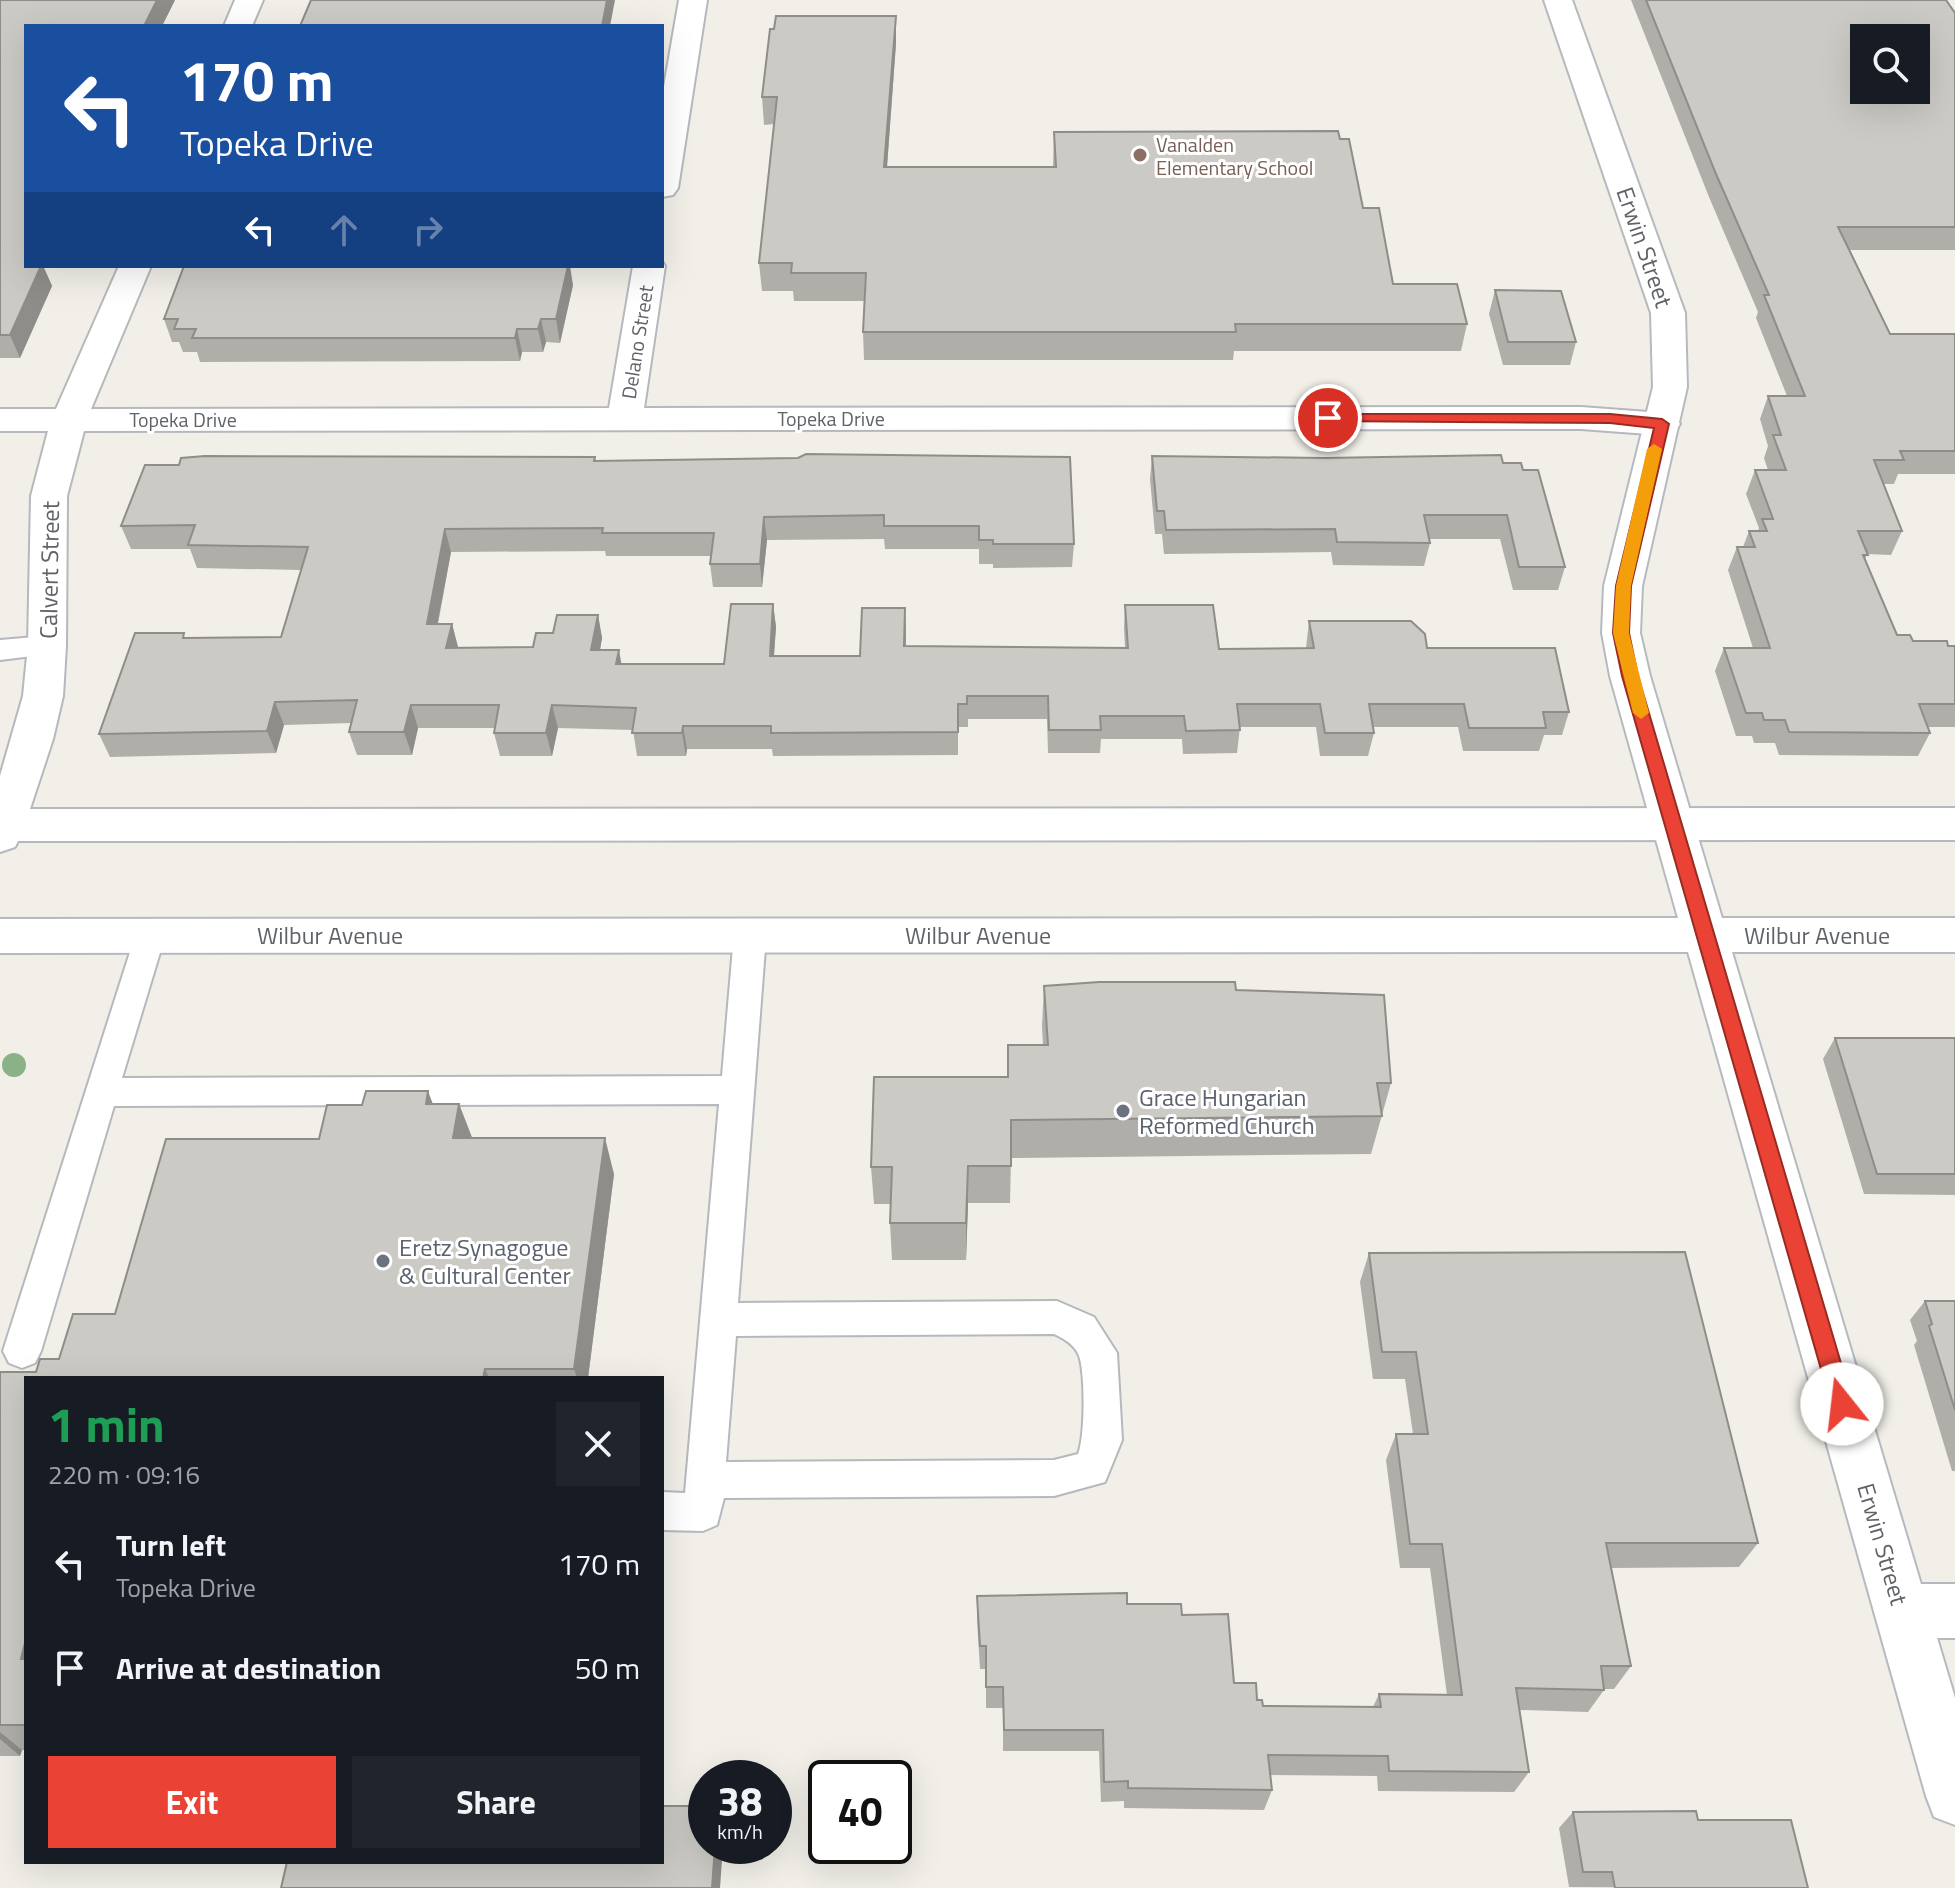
<!DOCTYPE html>
<html lang="en">
<head>
<meta charset="utf-8">
<style>
	body { margin:0; font-family:"Titillium Web",sans-serif; background:#20242c; color:#f1f3f6; height:100vh; display:flex; flex-direction:column; font-size:30px; white-space:nowrap }
	* { box-sizing:border-box; margin:0 }
	p { font-size:26px; color:#9ea1a6 }
	.icon { flex:none; width:44px; height:44px; fill:none; stroke:currentColor; stroke-width:2; stroke-linecap:round; stroke-linejoin:round }
	.map { position:relative; flex:1; overflow:hidden }
	.side { position:absolute; left:24px; top:1376px; width:640px; height:488px; display:flex; flex-direction:column; background:#171b24; border-radius:0px; box-shadow:0 8px 32px #0002 }
	.side>* { flex:none }
	.banner { position:absolute; left:24px; top:24px; width:640px; height:244px; border-radius:0px; box-shadow:0 8px 32px #0002; background:#1a4fa0; color:#fff; overflow:hidden }
	.tools { position:absolute; left:1850px; top:24px; display:grid; gap:16px }
	.tools a { display:grid; place-items:center; width:80px; height:80px; border-radius:0px; background:#171b24; box-shadow:0 8px 32px #0002; font-size:40px }
	.speed { position:absolute; left:688px; top:1760px; display:flex; gap:16px; font-size:40px; font-weight:700; text-align:center }
	.speed>* { display:grid; place-content:center; width:104px; height:104px; border-radius:50%; background:#171b24; box-shadow:0 8px 32px #0002; line-height:1 }
	.speed small { font-size:20px; font-weight:400 }
	.speed .limit { border:4px solid #111; border-radius:12px; background:#fff; color:#111 }
	.pin { position:absolute; display:grid; place-items:center; width:68px; height:68px; color:#fff; margin:-34px; border:4px solid #fff; border-radius:50%; box-shadow:0 2px 8px #0007 }
	.me { position:absolute; width:88px; margin:-44px; rotate:344deg; stroke-linejoin:round; filter:drop-shadow(0 0 6px #0008) }
	.turn { display:flex; align-items:center; gap:28px; height:168px; padding:0 24px; font-size:36px }
	.turn .icon { width:104px; height:104px; stroke-width:2.5 }
	.turn b { display:block; font-size:56px; line-height:68px }
	.lanes { display:flex; align-items:center; height:76px; padding:0 24px; background:#0003; justify-content:center; gap:40px; direction:ltr }
	.lanes .off { opacity:.35 }
	.round { display:grid; place-items:center; flex:none; width:84px; height:84px; border-radius:0px; background:#20242c }
	.head { display:flex; align-items:center; justify-content:space-between; height:136px; padding:0 24px }
	h1 { font-size:48px; font-weight:700; line-height:60px; color:#1e9e55 }
	.cta { display:flex; gap:16px; margin-top:auto; padding:16px 24px }
	.cta a { flex:1; height:92px; border-radius:0px; background:#ea4335; color:#fff; font-size:32px; font-weight:700; line-height:92px; text-align:center }
	.cta a+a { background:#20242c; color:#f1f3f6 }
	ul { padding:0; list-style:none }
	li { display:flex; align-items:center; gap:24px; height:104px; padding:0 24px }
	li div { flex:1 }
	li b { display:block; font-size:30px }
	li em { font-style:normal }
	.map>svg:first-child { display:block }
	.lines { fill:none; stroke-linecap:round; stroke-linejoin:round }
	.lane-casing { stroke:#b5b8bc; stroke-width:4 }
	.street-casing { stroke:#b5b8bc; stroke-width:4 }
	.secondary-casing { stroke:#b6babf; stroke-width:4 }
	.lane { fill:#fff; fill-rule:evenodd }
	.street { fill:#fff; fill-rule:evenodd }
	.secondary { fill:#fff; fill-rule:evenodd }
	.tree { fill:#89b387 }
	.wall { fill:#afaea9 }
	.shaded-wall { fill:#8f8d8a }
	.building { fill:#cccac5; stroke:#8f8d8a; stroke-width:2; fill-rule:evenodd }
	.route { fill:#ea4335; stroke:#982c22; stroke-width:2 }
	.slow { fill:#f59e0b }
	.education-dot { fill:#8d6e63; stroke:#fff; stroke-width:3 }
	.worship-dot { fill:#6b7280; stroke:#fff; stroke-width:3 }
	.labels { text-anchor:middle; dominant-baseline:central; stroke-width:6; stroke-linejoin:round; paint-order:stroke }
	.far-education-label { font-size:20px; fill:#785e54; stroke:#fff; text-anchor:start }
	.far-street-label { font-size:20px; fill:#5f6368; stroke:#fff }
	.street-label { font-size:24px; fill:#5f6368; stroke:#fff }
	.worship-label { font-size:24px; fill:#5b616d; stroke:#fff; text-anchor:start }
</style>
</head>
<body>
<div class="map">
<svg width="1955" height="1888" viewBox="0 0 1955 1888">
	<rect width="100%" height="100%" fill="#f1efe8"/>
	<g class="lines">
		<g class="lane-casing">
			<g id="lane">
				<polygon points="47,636 57,639 61,646 57,653 0,660 0,640"/>
				<path d="M750,922L761,926L766,935L738,1303L1057,1301L1094,1317L1117,1353L1122,1440L1105,1482L1054,1496L724,1498L717,1525L703,1531L662,1530V1492L685,1493L719,1104L114,1106L41,1351L35,1363L22,1368L9,1363L3,1351L138,927L149,923L160,927L165,936L122,1078L722,1076L734,935L739,926ZM1054,1334C1065,1339 1077,1346 1080,1359C1085,1379 1085,1436 1078,1454L1054,1460L726,1462L736,1336Z"/>
			</g>
		</g>
		<g class="street-casing">
			<g id="street">
				<polygon points="235,0 263,0 252,26 224,26"/>
				<polygon points="679,0 707,0 678,188 673,195 662,197 662,98"/>
				<polygon points="662,261 665,266 644,408 1581,407 1662,413 1674,416 1680,424 1674,432 1662,435 1581,429 84,431 67,496 66,646 63,696 53,739 30,809 1955,808 1955,840 18,841 15,847 0,852 0,776 23,696 28,646 31,496 48,431 0,431 0,409 56,409 119,266 151,266 91,409 609,408 633,266 662,266"/>
				<polygon points="1902,1584 1955,1584 1955,1638 1902,1638 1882,1630 1874,1611 1882,1592"/>
			</g>
		</g>
		<g class="secondary-casing">
			<polygon id="secondary" points="1544,0 1572,0 1685,313 1687,387 1642,586 1640,633 1650,676 1722,918 1955,918 1955,952 1732,952 1955,1698 1955,1825 1934,1817 1926,1796 1688,952 0,953 0,919 1678,918 1610,676 1602,633 1604,586 1653,387 1651,313"/>
		</g>
		<use href="#lane" class="lane"/>
		<use href="#street" class="street"/>
		<use href="#secondary" class="secondary"/>
	</g>
	<circle class="tree" cx="14" cy="1065" r="12"/>
	<g class="wall">
		<polygon points="0,0 175,0 162,26 26,26 44,268 52,286 20,358 0,358"/>
		<polygon points="1631,0 1946,0 1955,13 1955,250 1850,250 1890,334 1955,334 1955,474 1898,474 1894,484 1883,484 1902,531 1891,555 1867,554 1865,560 1897,635 1913,641 1955,646 1955,727 1928,727 1930,733 1918,756 1779,755 1775,743 1754,743 1752,736 1736,736 1715,671 1724,648 1753,648 1728,570 1737,547 1743,547 1749,531 1758,531 1759,528 1746,494 1755,470 1768,470 1764,458 1768,446 1760,419 1768,396 1787,396 1756,318 1758,312 1709,197"/>
		<polygon points="896,16 896,43 887,167 1053,167 1054,132 1340,139 1363,208 1393,284 1467,324 1461,351 1234,351 1233,360 864,360 863,332 865,301 794,301 793,291 762,291 759,263 774,124 764,125 762,97"/>
		<polygon points="573,285 560,343 546,342 543,352 522,352 520,361 200,362 197,352 183,352 179,342 172,342 164,319"/>
		<polygon points="1495,290 1576,342 1570,365 1503,365 1489,314"/>
		<polygon points="1152,456 1503,463 1523,470 1565,567 1558,590 1513,590 1500,539 1429,539 1430,543 1424,566 1333,565 1331,552 1164,554 1162,534 1155,534 1150,479"/>
		<polygon points="595,457 596,461 798,458 1074,544 1072,567 993,568 993,564 979,564 979,549 885,549 884,539 767,540 762,587 713,587 710,564 711,556 606,556 605,551 451,552 438,624 452,624 458,648 533,647 553,633 598,615 602,638 600,650 621,664 724,664 773,604 776,627 774,656 860,656 905,608 906,646 1125,648 1124,628 1125,605 1219,649 1306,648 1309,621 1427,648 1569,712 1562,735 1544,735 1539,751 1463,751 1458,727 1373,727 1374,733 1368,756 1320,756 1316,727 1240,727 1237,753 1183,754 1182,739 1101,739 1100,753 1048,753 1047,719 968,719 968,727 958,727 958,755 773,756 772,749 687,749 686,756 637,756 633,730 558,728 552,756 500,756 494,733 495,728 418,728 412,755 357,755 349,732 351,723 284,725 276,753 110,757 99,734 187,638 281,637 301,570 197,568 190,549 131,549 121,526"/>
		<polygon points="1044,986 1236,990 1391,1083 1371,1154 1011,1158 1010,1203 968,1203 966,1260 892,1260 890,1223 891,1204 874,1204 871,1167 1007,1077 1008,1045 1043,1045 1042,1026"/>
		<polygon points="1835,1038 1955,1038 1955,1195 1864,1194 1823,1059"/>
		<polygon points="433,1104 459,1104 472,1138 614,1174 588,1378 26,1378 26,1750 22,1750 20,1756 0,1756 0,1372 36,1372 59,1359 115,1314 319,1139"/>
		<polygon points="1369,1253 1758,1543 1739,1567 1611,1568 1631,1666 1614,1689 1604,1689 1604,1690 1588,1712 1520,1710 1529,1772 1514,1792 1378,1791 1377,1776 1270,1775 1272,1790 1264,1810 1124,1808 1124,1801 1101,1802 1099,1751 1003,1751 1003,1708 986,1708 986,1669 980,1669 977,1620 977,1596 1127,1604 1182,1615 1234,1683 1257,1700 1263,1706 1373,1707 1379,1694 1447,1695 1430,1568 1400,1568 1386,1460 1396,1434 1413,1434 1405,1379 1373,1379 1360,1282"/>
		<polygon points="1925,1301 1955,1301 1955,1471 1952,1471 1914,1345 1917,1341 1910,1320"/>
		<polygon points="1573,1812 1698,1820 1808,1888 1569,1887 1559,1828"/>
	</g>
	<g class="shaded-wall">
		<polygon points="157,0 175,0 162,26 144,26"/>
		<polygon points="607,0 615,0 610,26 602,26"/>
		<polygon points="896,16 896,43 885,194 884,167"/>
		<polygon points="26,266 45,266 44,268 52,286 20,358 10,335"/>
		<polygon points="568,266 570,266 573,285 560,343 556,319"/>
		<polygon points="541,319 546,342 543,352 538,329"/>
		<polygon points="517,329 522,352 520,361 515,338"/>
		<polygon points="764,517 767,540 762,587 760,564"/>
		<polygon points="445,529 451,552 433,647 427,624"/>
		<polygon points="773,604 776,627 772,680 770,656"/>
		<polygon points="905,608 906,631 905,669 904,646"/>
		<polygon points="598,615 602,638 596,673 591,650"/>
		<polygon points="452,624 458,647 453,671 446,648"/>
		<polygon points="619,650 623,673 616,664"/>
		<polygon points="275,702 284,725 276,753 267,731"/>
		<polygon points="411,705 418,728 412,755 404,732"/>
		<polygon points="552,705 558,728 552,756 546,733"/>
		<polygon points="683,726 687,749 686,756 682,733"/>
		<polygon points="428,1091 442,1128 426,1104"/>
		<polygon points="459,1104 473,1140 453,1138"/>
		<polygon points="605,1138 614,1174 588,1378 577,1378 574,1369"/>
		<polygon points="968,1166 968,1203 966,1260 966,1223"/>
		<polygon points="485,1369 489,1378 483,1378"/>
		<polygon points="26,1639 26,1664 21,1659"/>
		<polygon points="0,1732 22,1750 20,1756 0,1739"/>
		<polygon points="715,1846 723,1846 720,1888 712,1888"/>
	</g>
	<g class="building">
		<polygon points="0,0 157,0 144,26 26,26 25,263 26,266 41,266 10,335 0,335"/>
		<polygon points="311,0 607,0 602,26 300,26"/>
		<path d="M1646,0H1946L1955,13V227H1838L1890,334H1955V451H1900L1904,460H1874L1902,531H1858L1868,555H1863L1897,635H1910L1913,641H1947L1948,646H1955V704H1919L1930,733L1789,732L1785,720H1764L1762,713H1746L1724,648H1770L1737,547H1755L1749,531H1767L1762,519H1773L1755,470H1786L1773,435H1781L1768,396H1805L1764,295H1769L1716,174ZM1864,38H1916V90H1864Z"/>
		<polygon points="776,16 896,16 884,167 1056,167 1054,132 1338,131 1340,139 1349,139 1363,208 1379,208 1393,284 1457,284 1467,324 1235,324 1236,332 863,332 866,273 791,273 792,263 759,263 777,97 762,97 770,29 774,29"/>
		<polygon points="184,266 568,266 556,319 541,319 538,329 517,329 515,338 192,338 196,329 174,329 178,319 164,319"/>
		<polygon points="1495,290 1561,291 1576,342 1508,342"/>
		<polygon points="806,454 1070,457 1074,544 993,544 993,540 979,540 979,526 884,526 884,515 764,517 760,564 710,564 714,533 602,533 603,528 445,529 427,624 452,624 446,648 533,647 536,633 553,633 557,615 598,615 591,650 619,650 616,664 724,664 731,604 773,604 770,656 860,656 862,608 905,608 904,646 1128,648 1125,605 1213,605 1219,649 1314,648 1309,621 1411,621 1425,634 1427,648 1555,648 1569,712 1543,712 1546,728 1469,728 1464,704 1369,704 1374,733 1325,733 1320,704 1237,704 1240,730 1186,731 1184,716 1100,716 1101,730 1049,730 1048,696 967,696 967,704 958,704 958,732 771,733 771,726 683,726 682,733 632,733 636,708 552,705 546,733 494,733 499,705 411,705 404,732 349,732 357,700 275,702 267,731 99,734 135,633 184,633 183,638 281,637 308,547 188,545 195,525 121,526 145,465 179,465 181,458 205,456 595,457 594,461 798,458"/>
		<polygon points="1501,455 1503,463 1521,463 1523,470 1538,470 1565,567 1519,567 1507,515 1424,515 1430,543 1337,542 1335,529 1166,530 1164,511 1157,511 1152,456 1324,458"/>
		<polygon points="1099,982 1235,982 1236,990 1384,995 1391,1083 1377,1083 1382,1116 1011,1120 1011,1166 968,1166 966,1223 890,1223 892,1167 871,1167 874,1077 1008,1077 1008,1045 1048,1045 1044,986"/>
		<polygon points="1835,1038 1955,1038 1955,1174 1877,1174"/>
		<polygon points="366,1091 428,1091 426,1104 459,1104 453,1138 605,1138 574,1369 485,1369 483,1378 26,1378 26,1639 21,1659 26,1659 26,1725 0,1725 0,1372 36,1372 40,1359 59,1359 73,1314 115,1314 166,1139 319,1139 327,1105 362,1105"/>
		<polygon points="1685,1252 1758,1543 1606,1543 1631,1666 1601,1666 1604,1690 1516,1688 1529,1772 1389,1771 1388,1756 1268,1755 1272,1790 1128,1788 1128,1781 1104,1782 1103,1730 1004,1730 1003,1687 986,1687 986,1646 980,1646 977,1596 1127,1593 1127,1604 1181,1604 1182,1615 1228,1614 1234,1683 1256,1683 1257,1700 1262,1700 1263,1706 1381,1707 1379,1694 1462,1695 1442,1544 1410,1544 1396,1434 1428,1434 1416,1352 1382,1352 1369,1253"/>
		<polygon points="1925,1301 1955,1301 1955,1410 1929,1326 1932,1324"/>
		<polygon points="662,1806 706,1806 706,1846 715,1846 712,1888 281,1888 287,1862 662,1862"/>
		<polygon points="1696,1811 1698,1820 1791,1820 1808,1888 1615,1888 1612,1872 1583,1872 1573,1812"/>
	</g>
	<polygon class="route" points="1328,414 1610,414 1662,419 1669,424 1631,586 1629,633 1638,676 1853,1404 1850,1411 1842,1414 1835,1411 1831,1404 1622,676 1613,633 1616,586 1654,428 1610,423 1323,421 1321,418"/>
	<polygon class="slow" points="1654,444 1662,449 1631,586 1629,633 1649,713 1641,719 1633,713 1613,633 1616,586 1647,449"/>
	<circle class="education-dot" cx="1140" cy="155" r="8"/>
	<g class="worship-dot">
		<circle cx="1123" cy="1111" r="8"/>
		<circle cx="383" cy="1261" r="8"/>
	</g>
	<g class="labels">
		<g class="far-education-label">
			<text x="1156" y="144">Vanalden<tspan x="1156" dy="23">Elementary School</tspan></text>
		</g>
		<g class="far-street-label">
			<text transform="translate(637 342) rotate(-81)">Delano Street</text>
			<text x="831" y="418">Topeka Drive</text>
			<text x="183" y="419">Topeka Drive</text>
		</g>
		<g class="street-label">
			<text transform="translate(1645 247) rotate(71)">Erwin Street</text>
			<text transform="translate(49 570) rotate(-89)">Calvert Street</text>
			<text x="330" y="935">Wilbur Avenue</text>
			<text x="978" y="935">Wilbur Avenue</text>
			<text x="1817" y="935">Wilbur Avenue</text>
			<text transform="translate(1883 1544) rotate(74)">Erwin Street</text>
		</g>
		<g class="worship-label">
			<text x="1139" y="1097">Grace Hungarian<tspan x="1139" dy="28">Reformed Church</tspan></text>
			<text x="399" y="1247">Eretz Synagogue<tspan x="399" dy="28">&amp; Cultural Center</tspan></text>
		</g>
	</g>
</svg>
<div class="tools">
<a><svg class="icon" aria-label="search" viewBox="0 0 24 24"><circle cx="10" cy="10" r="6"/><path d="M15 15l6 6"/></svg></a>
</div>
<div class="speed"><div>38<small>km/h</small></div><div class="limit">40</div></div>
<div class="pin" style="left:1328px;top:418px;background:#d93025"><svg class="icon" aria-label="arrive" viewBox="0 0 24 24"><path d="M6 21V4h12l-3 4 3 4H6"/></svg></div>
<svg class="me" style="left:1842px;top:1404px" viewBox="-20 -20 40 40"><circle r="19" fill="#fff"/><path d="M0-13L10 11 0 6-10 11z" fill="#ea4335"/></svg>
<div class="banner">
<div class="turn"><svg class="icon" aria-label="left" viewBox="0 0 24 24"><path d="M17 20v-9H6M10 6l-5 5 5 5"/></svg><div><b>170 m</b>Topeka Drive</div></div>
<div class="lanes"><svg class="icon" aria-label="left" viewBox="0 0 24 24"><path d="M17 20v-9H6M10 6l-5 5 5 5"/></svg><svg class="icon off" aria-label="ahead" viewBox="0 0 24 24"><path d="M12 20V5M6 11l6-6 6 6"/></svg><svg class="icon off" aria-label="right" viewBox="0 0 24 24"><path d="M7 20v-9h11M14 6l5 5-5 5"/></svg></div>
</div>
<section class="side">
<div class="head"><div><h1>1 min</h1><p>220 m · 09:16</p></div><a class="round"><svg class="icon" aria-label="close" viewBox="0 0 24 24"><path d="M6 6l12 12M18 6L6 18"/></svg></a></div>
<ul>
<li><svg class="icon" aria-label="left" viewBox="0 0 24 24"><path d="M17 20v-9H6M10 6l-5 5 5 5"/></svg><div><b>Turn left</b><p>Topeka Drive</p></div><em>170 m</em></li>
<li><svg class="icon" aria-label="arrive" viewBox="0 0 24 24"><path d="M6 21V4h12l-3 4 3 4H6"/></svg><div><b>Arrive at destination</b></div><em>50 m</em></li>
</ul>
<div class="cta"><a>Exit</a><a>Share</a></div>
</section>
</div>
</body>
</html>
